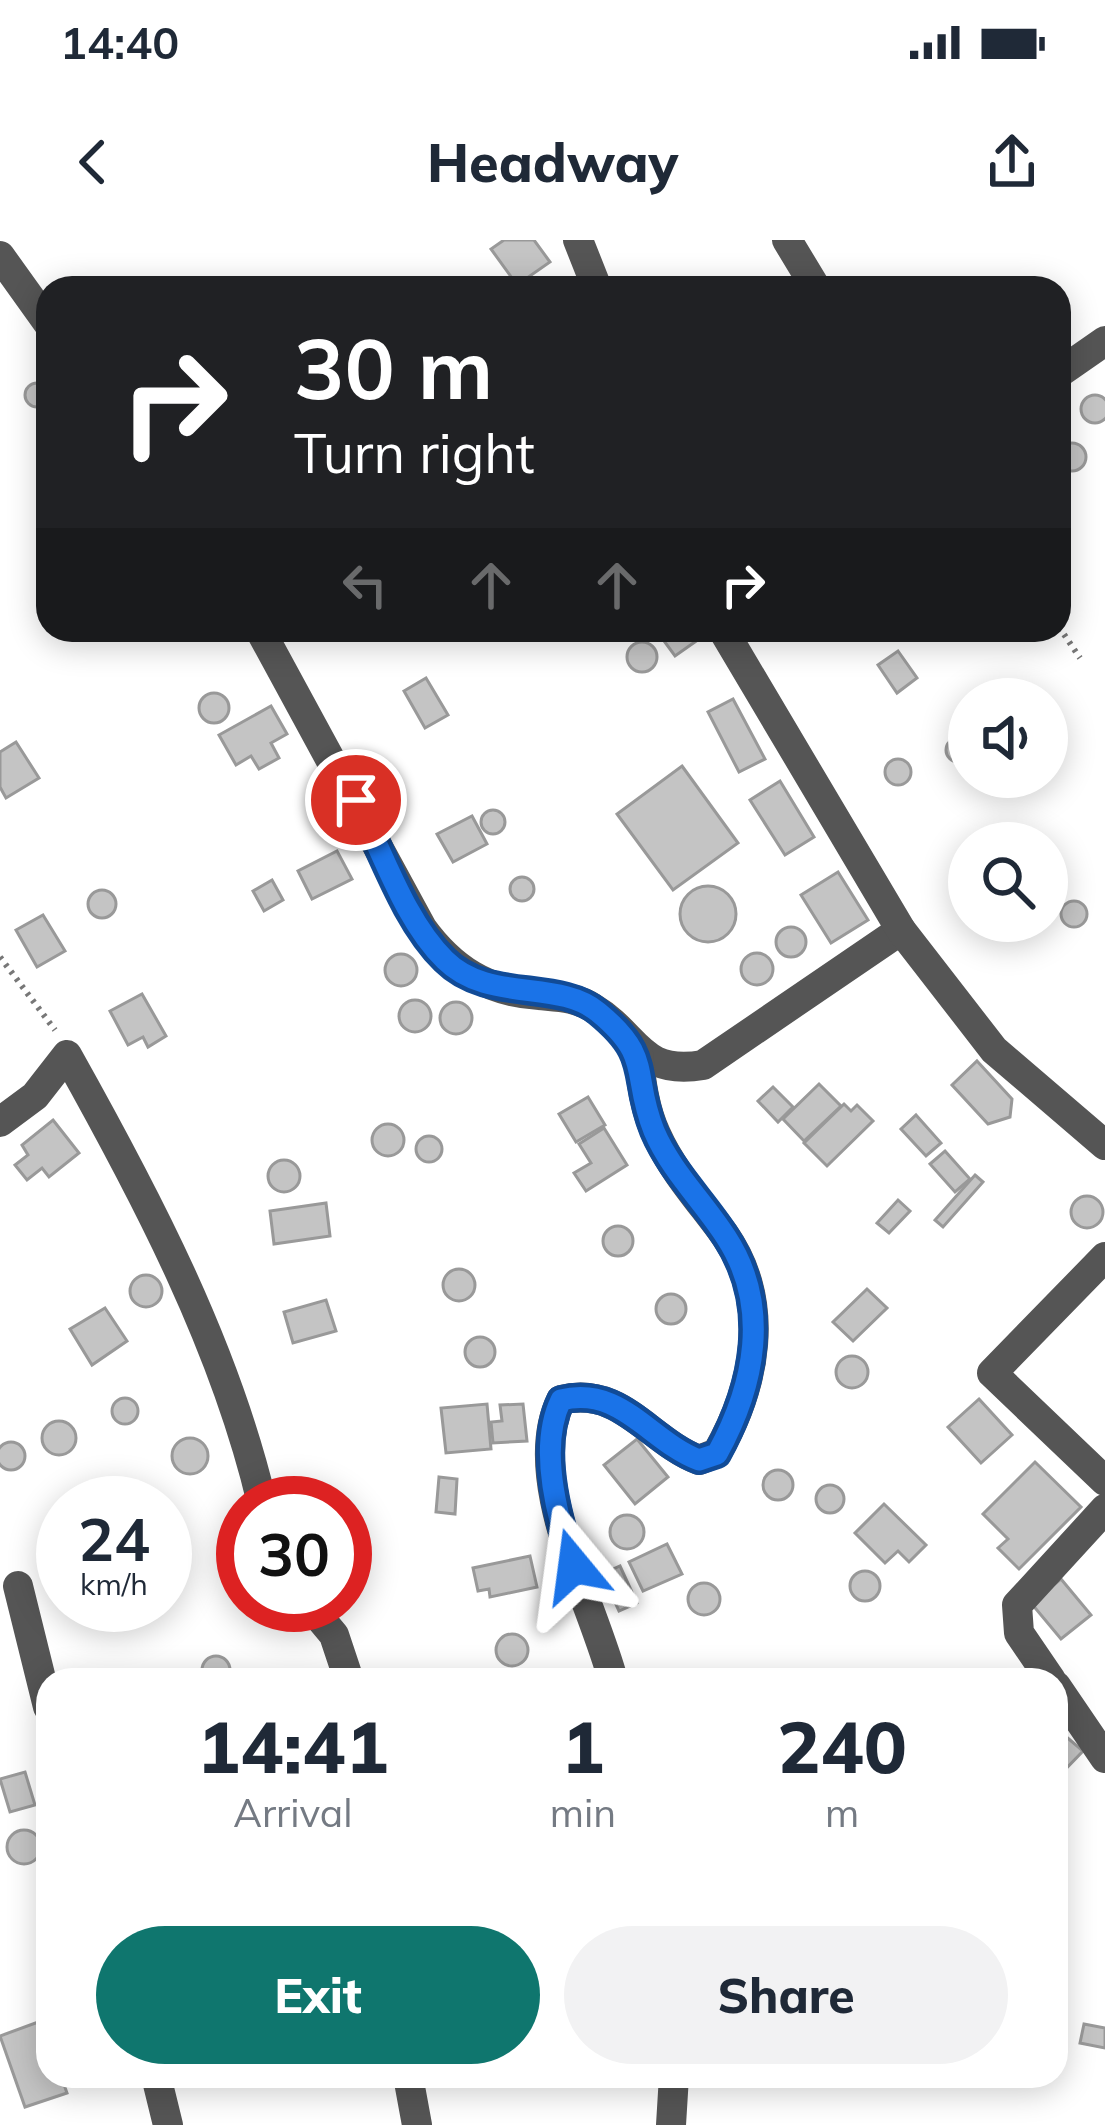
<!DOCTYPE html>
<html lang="en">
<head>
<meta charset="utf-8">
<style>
	body { margin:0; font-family:Mulish,sans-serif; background:#f2f2f3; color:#1f2937; height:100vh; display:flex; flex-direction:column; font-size:45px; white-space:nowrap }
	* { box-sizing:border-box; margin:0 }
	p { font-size:39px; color:#747a83 }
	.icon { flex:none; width:66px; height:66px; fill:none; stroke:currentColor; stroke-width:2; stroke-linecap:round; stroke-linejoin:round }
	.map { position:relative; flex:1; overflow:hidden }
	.side { position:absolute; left:36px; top:1428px; width:1032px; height:420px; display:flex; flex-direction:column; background:#fff; border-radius:36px; box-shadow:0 6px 30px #0003 }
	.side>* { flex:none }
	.top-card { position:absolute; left:36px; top:36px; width:1035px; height:366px; border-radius:36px; box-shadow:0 6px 30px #0003; background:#202124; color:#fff; overflow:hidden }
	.controls { position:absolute; left:948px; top:438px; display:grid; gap:24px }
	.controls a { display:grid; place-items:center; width:120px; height:120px; border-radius:50%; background:#fff; box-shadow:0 6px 30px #0003; font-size:60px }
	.speed { position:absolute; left:36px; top:1236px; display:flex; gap:24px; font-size:60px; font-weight:700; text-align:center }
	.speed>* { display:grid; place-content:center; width:156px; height:156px; border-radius:50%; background:#fff; box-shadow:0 6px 30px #0003; line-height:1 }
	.speed small { font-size:30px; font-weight:400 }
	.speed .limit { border:18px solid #d22; background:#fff; color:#111 }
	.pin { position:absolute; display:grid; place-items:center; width:102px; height:102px; color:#fff; margin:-51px; border:6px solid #fff; border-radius:50%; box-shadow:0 3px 12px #0007 }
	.me { position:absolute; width:132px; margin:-66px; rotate:344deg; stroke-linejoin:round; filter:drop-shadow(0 0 9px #0008) }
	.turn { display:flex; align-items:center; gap:42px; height:252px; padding:0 60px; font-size:54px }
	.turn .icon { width:156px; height:156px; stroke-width:2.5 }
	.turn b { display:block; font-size:84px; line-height:102px }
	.lanes { display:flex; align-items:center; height:114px; padding:0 60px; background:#0003; justify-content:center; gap:60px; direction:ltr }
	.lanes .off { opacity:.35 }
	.eta { display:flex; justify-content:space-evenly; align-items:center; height:204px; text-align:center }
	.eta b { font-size:72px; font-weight:800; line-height:84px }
	.primary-button { display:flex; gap:24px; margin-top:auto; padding:24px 60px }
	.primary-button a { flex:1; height:138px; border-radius:72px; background:#0f766e; color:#fff; font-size:48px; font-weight:800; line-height:138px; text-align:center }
	.primary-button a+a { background:#f2f2f3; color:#1f2937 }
	.status { display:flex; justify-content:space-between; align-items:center; height:84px; padding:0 60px; background:#fff; direction:ltr }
	.status svg { height:33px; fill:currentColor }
	header { display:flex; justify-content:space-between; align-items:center; height:156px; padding:0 60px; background:#fff; font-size:54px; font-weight:800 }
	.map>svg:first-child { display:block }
	.building { fill:#c4c4c4; stroke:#999; stroke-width:3 }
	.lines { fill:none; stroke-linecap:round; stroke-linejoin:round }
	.path { stroke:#777; stroke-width:6; stroke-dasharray:3 6; stroke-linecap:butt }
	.minor { stroke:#555; stroke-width:30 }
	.route-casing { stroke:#114b97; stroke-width:30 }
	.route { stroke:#1a73e8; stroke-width:21 }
</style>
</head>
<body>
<div class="status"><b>14:40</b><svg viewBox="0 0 49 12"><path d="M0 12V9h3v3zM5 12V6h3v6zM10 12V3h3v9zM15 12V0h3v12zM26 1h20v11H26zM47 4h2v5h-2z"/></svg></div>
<header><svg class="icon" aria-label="back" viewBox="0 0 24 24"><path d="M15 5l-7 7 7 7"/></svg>Headway<svg class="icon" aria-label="share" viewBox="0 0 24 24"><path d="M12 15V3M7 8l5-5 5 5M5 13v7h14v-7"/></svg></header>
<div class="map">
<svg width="1105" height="1885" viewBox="0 0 1105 1885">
	<rect width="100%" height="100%" fill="#fff"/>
	<g class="building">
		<polygon points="504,0 534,0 550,22 517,45 491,9"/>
		<circle cx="37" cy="155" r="12"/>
		<circle cx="1095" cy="169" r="14"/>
		<circle cx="1072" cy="217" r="14"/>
		<polygon points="656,390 693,390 699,399 675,416"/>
		<circle cx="642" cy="417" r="15"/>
		<polygon points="898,411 917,438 897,453 878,425"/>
		<polygon points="426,438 448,475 425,488 404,451"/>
		<circle cx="214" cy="468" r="15"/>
		<polygon points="733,459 765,519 739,532 708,472"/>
		<polygon points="271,466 287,494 271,503 279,518 259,529 251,516 236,525 219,495"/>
		<circle cx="958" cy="510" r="12"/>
		<polygon points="16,502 39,538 6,558 0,547 0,512"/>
		<circle cx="898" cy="532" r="13"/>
		<polygon points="682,526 738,603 673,650 617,574"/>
		<polygon points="780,541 814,597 785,615 750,560"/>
		<circle cx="493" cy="582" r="12"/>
		<polygon points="472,576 487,604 453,622 437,594"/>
		<polygon points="337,611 352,639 312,659 298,631"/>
		<polygon points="838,632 868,680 831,703 801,655"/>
		<circle cx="522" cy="649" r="12"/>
		<polygon points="272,640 283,660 264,671 253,651"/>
		<circle cx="708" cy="674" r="28"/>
		<circle cx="102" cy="664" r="14"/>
		<circle cx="1074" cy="674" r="13"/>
		<polygon points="43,675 65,711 37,727 16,690"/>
		<circle cx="791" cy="702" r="15"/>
		<circle cx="757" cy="729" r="16"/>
		<circle cx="401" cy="730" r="16"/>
		<polygon points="142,754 166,796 148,807 143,797 128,805 110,771"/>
		<circle cx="415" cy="776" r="16"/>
		<circle cx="456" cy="778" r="16"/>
		<polygon points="977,821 1012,859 1010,877 988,884 952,845"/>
		<polygon points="819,844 841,866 804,901 783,879"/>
		<polygon points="773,847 793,867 778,882 758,861"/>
		<polygon points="588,857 605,885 576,902 559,874"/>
		<polygon points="844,864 851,871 857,865 873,881 827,926 804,903"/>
		<polygon points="916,875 941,903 926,916 901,889"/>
		<polygon points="53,880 79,913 49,937 42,928 27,940 15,925 28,915 22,905"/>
		<circle cx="388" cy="900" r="16"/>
		<polygon points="604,888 627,925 586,951 574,933 591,923 579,904"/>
		<circle cx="429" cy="909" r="13"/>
		<polygon points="945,911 970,939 955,952 930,924"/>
		<circle cx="284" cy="936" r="16"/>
		<polygon points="975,935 983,942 943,987 935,980"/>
		<circle cx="1087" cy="972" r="16"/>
		<polygon points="898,960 910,971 889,993 877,983"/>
		<polygon points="326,963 330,996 274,1004 270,971"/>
		<circle cx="618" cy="1001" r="15"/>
		<circle cx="459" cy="1045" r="16"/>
		<circle cx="146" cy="1051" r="16"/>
		<polygon points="867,1049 887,1068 853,1101 833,1082"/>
		<circle cx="671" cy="1069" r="15"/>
		<polygon points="326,1060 336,1091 293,1103 284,1072"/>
		<polygon points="105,1068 127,1101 92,1125 70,1089"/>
		<circle cx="480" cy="1112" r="15"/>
		<circle cx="852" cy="1132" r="16"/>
		<circle cx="125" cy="1171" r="13"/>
		<polygon points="979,1159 1012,1195 981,1223 948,1187"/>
		<polygon points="487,1164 491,1209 446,1213 441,1168"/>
		<polygon points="523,1164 527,1201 493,1203 491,1182 502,1181 500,1165"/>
		<circle cx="59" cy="1198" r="17"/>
		<circle cx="190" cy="1216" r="18"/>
		<polygon points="637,1199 668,1237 635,1264 604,1225"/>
		<circle cx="11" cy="1216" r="14"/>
		<polygon points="1035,1222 1081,1267 1019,1329 998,1308 1008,1299 983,1274"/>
		<circle cx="778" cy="1245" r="15"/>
		<polygon points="439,1237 457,1239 455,1274 436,1272"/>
		<circle cx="830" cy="1259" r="14"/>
		<polygon points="884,1264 926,1305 909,1322 898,1311 885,1323 855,1293"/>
		<circle cx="627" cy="1292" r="17"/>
		<polygon points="667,1304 682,1334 643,1351 629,1322"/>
		<polygon points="530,1316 537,1347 490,1357 489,1349 478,1351 473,1328"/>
		<polygon points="620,1326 637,1363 619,1371 602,1334"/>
		<circle cx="865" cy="1346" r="15"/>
		<polygon points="1061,1339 1091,1375 1061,1399 1031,1363"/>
		<circle cx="704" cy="1359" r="16"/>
		<circle cx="512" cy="1410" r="16"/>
		<circle cx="216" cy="1430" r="14"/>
		<polygon points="1056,1488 1083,1511 1056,1539"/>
		<polygon points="25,1532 35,1565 10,1572 0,1539"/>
		<circle cx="24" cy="1607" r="17"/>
		<polygon points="41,1781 48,1801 48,1836 61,1836 67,1853 25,1867 0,1796"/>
		<polygon points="1084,1784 1105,1788 1105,1808 1080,1803"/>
	</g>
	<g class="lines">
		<g class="path">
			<polyline points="1059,387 1080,418"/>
			<polyline points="0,717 55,790"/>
		</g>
		<g class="minor">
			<polyline points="578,0 597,48"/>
			<polyline points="787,0 816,48"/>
			<polyline points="0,16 48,83"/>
			<polyline points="1059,133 1105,101"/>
			<path d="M260,390L422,688C451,728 487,752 539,755C559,757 576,757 593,768C638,795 639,836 703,825L901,690"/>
			<polyline points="723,390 901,690 994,810 1105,905"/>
			<path d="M0,882L35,856L67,815C146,956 225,1106 262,1263"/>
			<polyline points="1105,1017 992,1133 1105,1241"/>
			<polyline points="18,1346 48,1467"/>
			<polyline points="309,1365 334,1395 349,1440"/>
			<path d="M613,1440C592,1361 523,1238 561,1160C621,1145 649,1201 699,1220L717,1213C756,1145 772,1062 724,994C700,961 673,932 656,894C644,868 641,840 638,813"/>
			<polyline points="1051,1440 1019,1393 1017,1365 1105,1269"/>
			<polyline points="1056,1446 1105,1518"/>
			<polyline points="156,1836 168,1885"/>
			<polyline points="408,1836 417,1885"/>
			<polyline points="671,1885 674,1836"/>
		</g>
	</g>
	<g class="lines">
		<g class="route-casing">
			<path id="route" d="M356,560C382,610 404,680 445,720C488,763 558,739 598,772C654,818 631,834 654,891C671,931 703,961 726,997C771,1066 755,1145 717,1214L699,1220C649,1201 621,1145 561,1160C538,1207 557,1278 574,1326"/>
		</g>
		<use href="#route" class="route"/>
	</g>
</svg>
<div class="controls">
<a><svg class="icon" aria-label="sound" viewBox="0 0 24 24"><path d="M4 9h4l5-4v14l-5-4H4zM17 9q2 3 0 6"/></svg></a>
<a><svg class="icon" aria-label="search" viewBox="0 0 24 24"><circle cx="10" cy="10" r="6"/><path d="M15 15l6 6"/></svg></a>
</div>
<div class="speed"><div>24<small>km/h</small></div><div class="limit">30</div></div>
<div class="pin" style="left:356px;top:560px;background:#d93025"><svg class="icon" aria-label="arrive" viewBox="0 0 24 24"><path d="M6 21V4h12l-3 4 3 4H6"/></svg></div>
<svg class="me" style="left:574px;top:1326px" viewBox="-20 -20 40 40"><path d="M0-17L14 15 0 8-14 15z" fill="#1a73e8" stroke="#fff" stroke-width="4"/></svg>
<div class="top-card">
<div class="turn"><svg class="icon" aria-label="right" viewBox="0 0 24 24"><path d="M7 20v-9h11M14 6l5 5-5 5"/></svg><div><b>30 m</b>Turn right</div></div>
<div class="lanes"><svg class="icon off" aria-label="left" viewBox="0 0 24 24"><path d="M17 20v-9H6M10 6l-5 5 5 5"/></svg><svg class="icon off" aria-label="ahead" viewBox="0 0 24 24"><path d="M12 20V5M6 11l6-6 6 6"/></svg><svg class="icon off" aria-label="ahead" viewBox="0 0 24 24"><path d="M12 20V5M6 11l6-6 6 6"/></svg><svg class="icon" aria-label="right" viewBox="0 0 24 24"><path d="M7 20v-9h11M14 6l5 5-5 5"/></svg></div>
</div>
<section class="side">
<div class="eta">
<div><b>14:41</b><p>Arrival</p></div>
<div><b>1</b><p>min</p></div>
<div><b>240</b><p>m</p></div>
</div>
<div class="primary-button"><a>Exit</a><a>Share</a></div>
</section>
</div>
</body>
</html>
